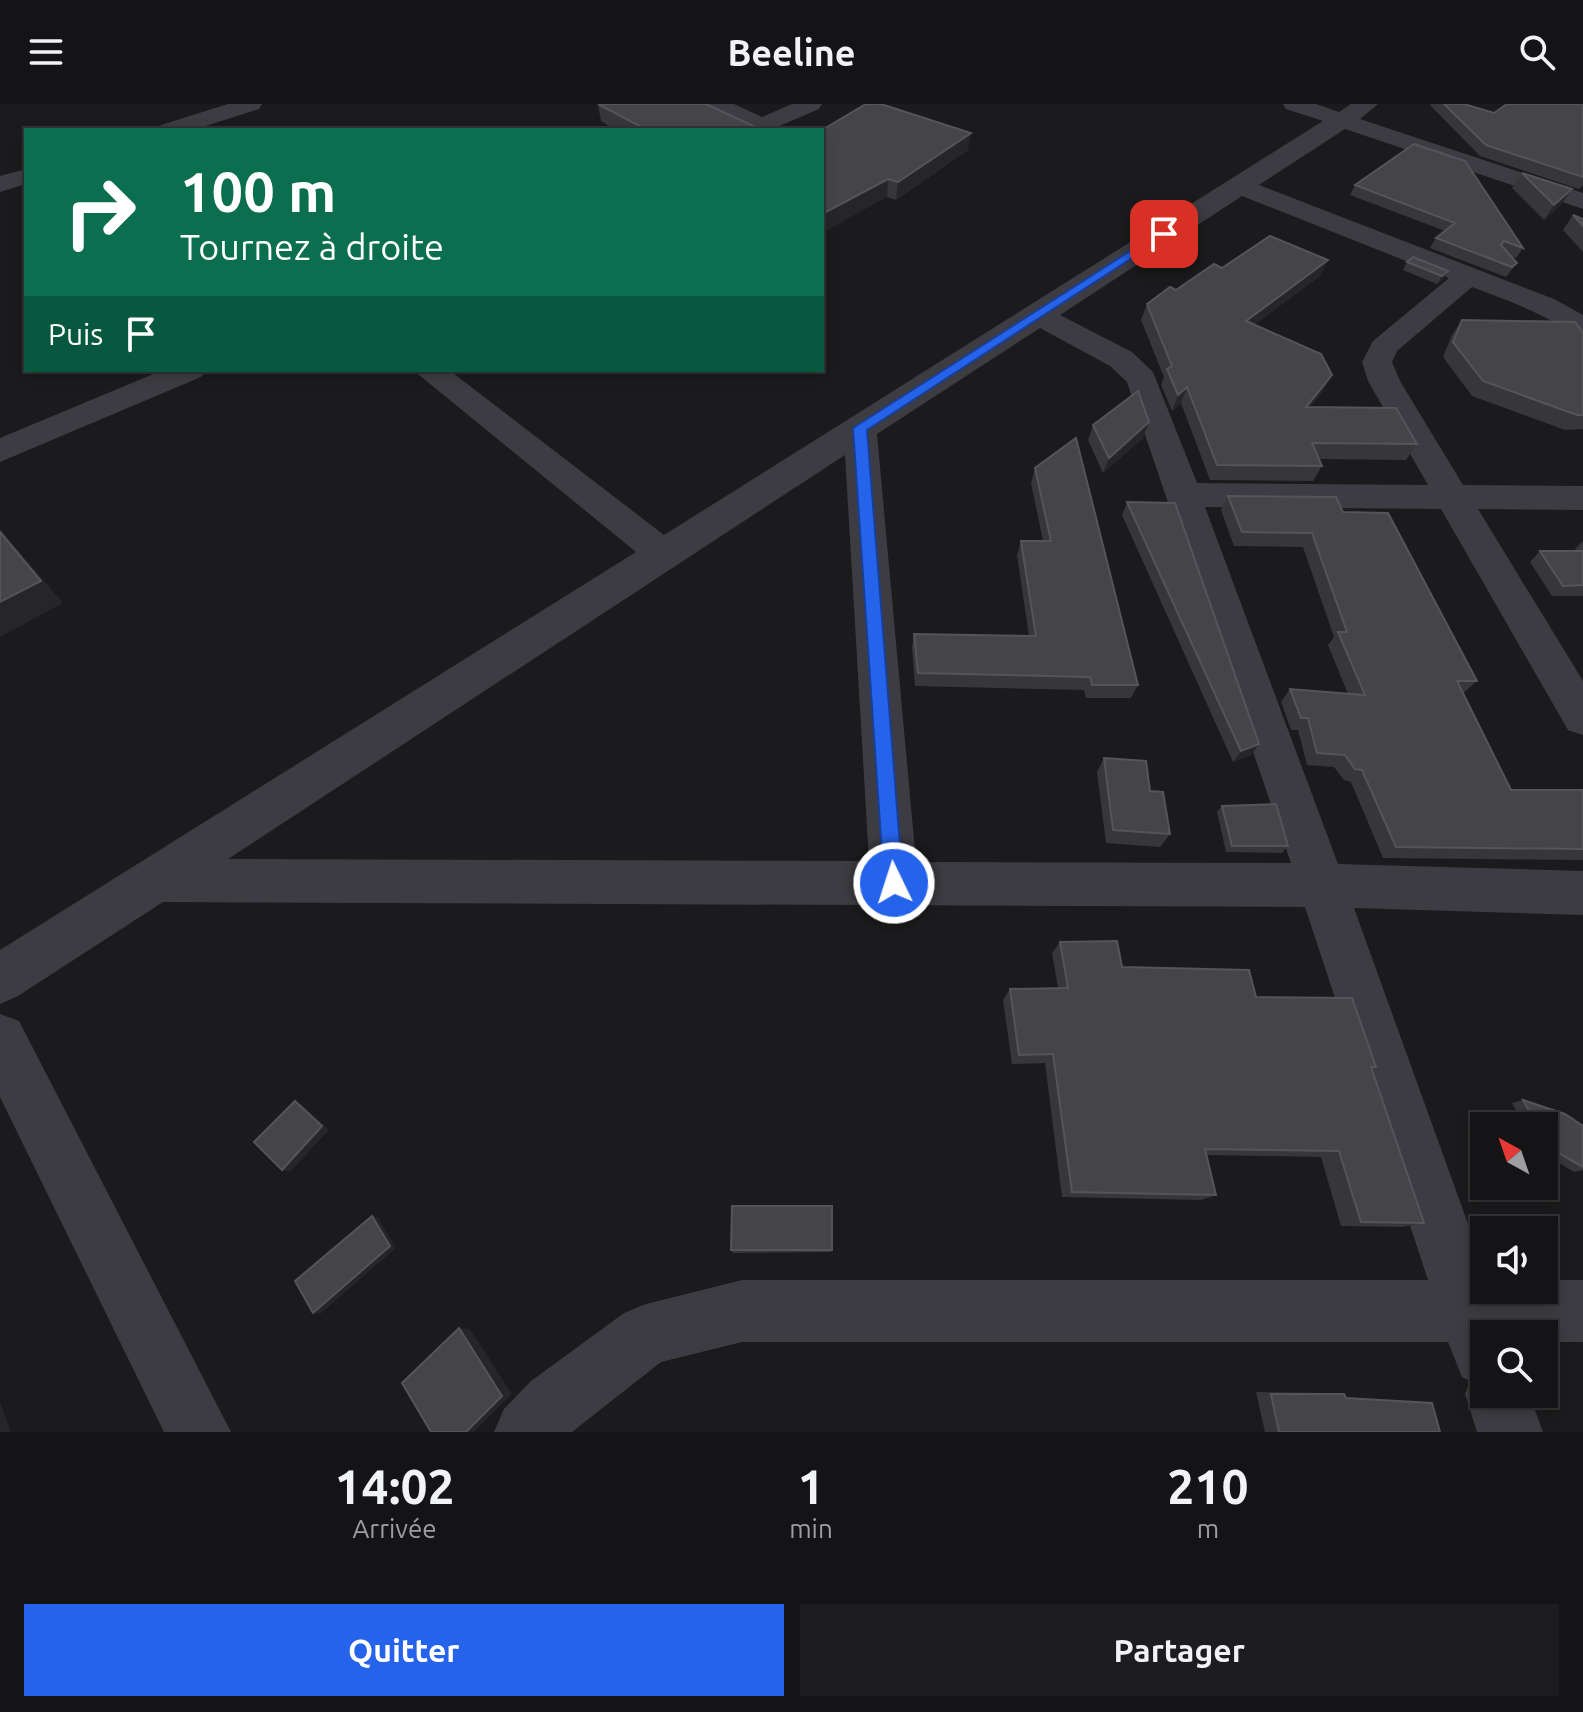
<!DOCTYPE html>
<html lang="fr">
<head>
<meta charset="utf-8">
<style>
	body { margin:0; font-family:Ubuntu,sans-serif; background:#1d1d1f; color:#f1f3f6; height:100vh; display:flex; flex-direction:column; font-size:30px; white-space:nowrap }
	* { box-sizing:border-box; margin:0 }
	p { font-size:26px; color:#9d9ea1 }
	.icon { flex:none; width:44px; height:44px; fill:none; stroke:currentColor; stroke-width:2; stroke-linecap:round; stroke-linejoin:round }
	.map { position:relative; height:1328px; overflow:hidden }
	.details { display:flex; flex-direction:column; background:#141416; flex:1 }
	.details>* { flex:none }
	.banner { position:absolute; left:24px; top:24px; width:800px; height:244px; border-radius:0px; box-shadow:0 4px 12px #0003,0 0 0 2px #333335; background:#0b6e4f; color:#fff; overflow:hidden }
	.needle { width:52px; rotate:320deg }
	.tools { position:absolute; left:1470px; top:1008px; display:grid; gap:16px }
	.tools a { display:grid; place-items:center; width:88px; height:88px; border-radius:0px; background:#141416; box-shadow:0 4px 12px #0003,0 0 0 2px #333335; font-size:40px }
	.pin { position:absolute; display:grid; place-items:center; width:68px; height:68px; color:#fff; margin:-34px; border-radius:16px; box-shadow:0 4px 12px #0006 }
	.me { position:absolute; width:88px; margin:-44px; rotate:356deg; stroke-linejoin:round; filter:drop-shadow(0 0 6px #0008) }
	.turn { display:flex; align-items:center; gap:28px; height:168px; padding:0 24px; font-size:36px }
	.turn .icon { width:104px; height:104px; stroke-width:2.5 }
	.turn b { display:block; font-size:56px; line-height:68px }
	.then { display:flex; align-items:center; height:76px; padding:0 24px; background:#0003; gap:16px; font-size:30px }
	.eta { display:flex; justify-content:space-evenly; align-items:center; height:136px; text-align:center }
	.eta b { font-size:48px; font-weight:700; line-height:56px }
	.action { display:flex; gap:16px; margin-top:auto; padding:16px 24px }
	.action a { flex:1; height:92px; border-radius:0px; background:#2563eb; color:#fff; font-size:32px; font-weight:700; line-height:92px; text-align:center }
	.action a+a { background:#1d1d1f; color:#f1f3f6 }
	header { display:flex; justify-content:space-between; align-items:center; height:104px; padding:0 24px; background:#141416; font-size:36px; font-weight:700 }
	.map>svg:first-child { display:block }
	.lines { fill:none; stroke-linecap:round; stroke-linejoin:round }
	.minor { fill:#3c3c42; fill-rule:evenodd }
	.wall { fill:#37373b }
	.shaded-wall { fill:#262629 }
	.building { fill:#444449; stroke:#54555b; stroke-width:2 }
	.route { fill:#2563eb; stroke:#184099; stroke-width:2 }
</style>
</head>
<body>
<header><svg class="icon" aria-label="menu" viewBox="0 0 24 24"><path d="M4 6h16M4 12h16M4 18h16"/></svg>Beeline<svg class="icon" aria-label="search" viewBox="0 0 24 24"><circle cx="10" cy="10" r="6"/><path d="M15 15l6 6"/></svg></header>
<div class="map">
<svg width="1583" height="1328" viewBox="0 0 1583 1328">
	<rect width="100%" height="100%" fill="#1b1b1d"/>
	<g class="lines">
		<g class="minor">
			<polygon points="228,0 262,0 259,5 193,26 157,26 161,21"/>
			<polygon points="704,0 734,0 762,13 792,0 822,0 819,5 770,26 738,26 742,21 707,5"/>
			<path d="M1283,0H1316L1339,8L1351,0H1378L1360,15L1583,89V105L1345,25L1259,81L1554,195L1583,211V235C1568,231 1558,219 1544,213C1521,201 1496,192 1472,183L1397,247L1392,258L1400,277L1463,381L1583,382V406L1478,405L1583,577V631L1568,626L1441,405L1205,403L1338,760L1583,767V811L1354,804L1484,1164V1186H1544V1176H1583V1238H1544V1230H1484V1290H1529L1543,1328H1477L1465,1290L1470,1277L1462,1273L1448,1238H742L661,1258L572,1328H494L504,1305L531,1277L624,1209L646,1200L742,1176H1428L1305,803L163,798L18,892L0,900V846L636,448L413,266H449L664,431L1323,17L1286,5ZM1242,92L1449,174L1373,237L1362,258L1368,277L1428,381L1197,379L1153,268L1132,248L1060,211ZM1040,224L1110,262L1127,278L1291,759L916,758L877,330ZM845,351L869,757L228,755Z"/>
			<polygon points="26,65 26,80 0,88 0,72"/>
			<polygon points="163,266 206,266 201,273 0,358 0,334"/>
			<polygon points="0,910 19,917 231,1328 164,1328 0,993"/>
		</g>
	</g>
	<g class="wall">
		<polygon points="598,0 762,26 616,26 601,17"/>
		<polygon points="1431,0 1464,0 1494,9 1583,0 1583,81 1579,85 1480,52 1430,1"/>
		<polygon points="822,26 968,46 896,96 887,93"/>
		<polygon points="1522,69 1572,85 1561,101 1544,116 1512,84"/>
		<polygon points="1355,81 1523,144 1516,154 1510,152 1517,159 1506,173 1430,144 1436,134 1445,127 1350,91"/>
		<polygon points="1573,111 1583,115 1583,148 1563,126"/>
		<polygon points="1407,158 1448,167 1443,175 1437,180 1403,166"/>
		<polygon points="1222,164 1320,172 1254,221 1323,287 1310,303 1417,340 1406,356 1319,355 1322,362 1313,377 1210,376 1181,299 1172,307 1161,281 1164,273 1141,216 1147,200"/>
		<polygon points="1462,216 1583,229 1583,325 1565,326 1472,292 1443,253 1452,231"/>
		<polygon points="1149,318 1143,334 1103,369 1088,336 1093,321"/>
		<polygon points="1035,364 1138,581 1131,594 1086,594 1084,586 915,582 912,543 914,530 1029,532 1017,451 1021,437 1043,437 1031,379"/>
		<polygon points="1228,392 1343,408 1477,577 1463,589 1511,686 1583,687 1583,756 1383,754 1351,678 1344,676 1334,663 1307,661 1298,626 1291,626 1281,598 1290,585 1348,590 1328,541 1334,533 1303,443 1234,442 1221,406"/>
		<polygon points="1127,398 1251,651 1233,658 1122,411"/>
		<polygon points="1583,437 1583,492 1552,492 1530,458 1540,447 1577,447 1575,445"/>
		<polygon points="1104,654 1150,687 1170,730 1160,743 1106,739 1097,668"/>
		<polygon points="1222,702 1288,742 1282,749 1226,748 1217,708"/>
		<polygon points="1060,838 1122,863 1256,893 1376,963 1372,965 1424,1119 1402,1123 1341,1122 1321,1053 1207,1051 1216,1091 1201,1096 1062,1093 1045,959 1012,960 1003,896 1010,885 1058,884 1052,849"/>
		<polygon points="1523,996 1583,1022 1583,1066 1574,1068 1544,1050 1544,1022 1525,1022 1512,999"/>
		<polygon points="731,1146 832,1146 831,1148 733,1149"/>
		<polygon points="1256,1288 1328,1289 1344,1290 1345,1294 1432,1299 1440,1328 1265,1328"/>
	</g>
	<g class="shaded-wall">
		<polygon points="971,29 968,46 896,96 898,78"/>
		<polygon points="888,75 887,93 822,129 822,110"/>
		<polygon points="1572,85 1561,101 1544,116 1554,101"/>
		<polygon points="1328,156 1320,172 1239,232 1246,217"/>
		<polygon points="1448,167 1443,175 1437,180 1442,172"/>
		<polygon points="1332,271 1323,287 1298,319 1306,303"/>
		<polygon points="1187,283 1181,299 1172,307 1178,291"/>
		<polygon points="1149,318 1143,334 1103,369 1109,354"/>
		<polygon points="0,425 63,499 0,533"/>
		<polygon points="1259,640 1251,651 1233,658 1241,647"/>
		<polygon points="295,997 302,1001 329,1026 290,1068 282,1066"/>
		<polygon points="372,1112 378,1114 396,1144 320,1210 313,1209"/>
		<polygon points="459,1224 470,1225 512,1290 474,1328 466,1328"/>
		<polygon points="0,1298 11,1328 0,1328"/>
	</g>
	<g class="building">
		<polygon points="598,0 706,0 762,26 647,26"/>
		<polygon points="866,0 881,0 971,29 898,78 888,75 822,110 822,26"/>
		<polygon points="1444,0 1464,0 1494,9 1507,0 1583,0 1583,73 1486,41"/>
		<polygon points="1414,40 1465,57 1523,144 1504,137 1501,141 1517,159 1512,163 1436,134 1455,119 1355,81"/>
		<polygon points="1522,69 1572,85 1554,101"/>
		<polygon points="1573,111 1583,115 1583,122"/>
		<polygon points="1270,132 1328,156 1246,217 1321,250 1332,271 1306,303 1396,304 1417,340 1312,339 1322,362 1217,361 1187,283 1178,291 1167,265 1172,262 1147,200 1170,183 1176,186 1214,160 1222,164"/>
		<polygon points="1413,153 1448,167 1442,172 1407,158"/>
		<polygon points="1462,216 1575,218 1583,229 1583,311 1577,311 1483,277 1453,238"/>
		<polygon points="1138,287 1149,318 1109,354 1093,321"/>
		<polygon points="1076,334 1138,581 1092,581 1090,573 918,569 914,530 1036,532 1021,437 1051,437 1035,364"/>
		<polygon points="1228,392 1336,393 1343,408 1388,409 1477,577 1457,577 1511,686 1583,686 1583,745 1396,743 1362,666 1355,665 1345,651 1317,649 1308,614 1301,614 1290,585 1365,591 1338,528 1347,528 1312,429 1242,428"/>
		<polygon points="1127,398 1175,399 1259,640 1241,647"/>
		<polygon points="0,428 41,477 0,498"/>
		<polygon points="1540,447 1583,447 1583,481 1563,482"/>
		<polygon points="1104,654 1146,657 1150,687 1163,688 1170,730 1113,726"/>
		<polygon points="1276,700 1288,742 1232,742 1222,702"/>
		<polygon points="1117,837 1122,863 1249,866 1256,893 1352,894 1376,963 1371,963 1424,1119 1361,1118 1339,1047 1205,1045 1216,1091 1072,1088 1053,950 1019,951 1010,885 1068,884 1060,838"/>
		<polygon points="1523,996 1565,1010 1583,1022 1583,1063 1550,1044 1544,1033 1544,1022 1538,1022"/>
		<polygon points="295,997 322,1022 282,1066 254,1038"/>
		<polygon points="732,1102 832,1102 832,1146 731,1146"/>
		<polygon points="372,1112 390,1142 313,1209 295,1177"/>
		<polygon points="459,1224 502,1292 466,1328 431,1328 402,1279"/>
		<polygon points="1271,1290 1344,1290 1346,1294 1432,1299 1440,1328 1279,1328"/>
	</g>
	<polygon class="route" points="1160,128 1169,130 867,326 903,779 901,785 894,788 887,785 884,779 853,324"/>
</svg>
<div class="tools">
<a><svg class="needle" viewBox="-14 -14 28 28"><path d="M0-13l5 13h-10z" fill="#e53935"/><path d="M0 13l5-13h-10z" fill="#9d9ea1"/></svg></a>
<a><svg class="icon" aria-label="sound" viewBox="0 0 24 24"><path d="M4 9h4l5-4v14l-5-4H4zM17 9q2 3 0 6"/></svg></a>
<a><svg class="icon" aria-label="search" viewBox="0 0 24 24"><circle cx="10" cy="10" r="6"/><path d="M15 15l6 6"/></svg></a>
</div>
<div class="pin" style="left:1164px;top:130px;background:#d93025"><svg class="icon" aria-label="arrive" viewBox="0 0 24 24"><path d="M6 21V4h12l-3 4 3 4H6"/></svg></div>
<svg class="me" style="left:894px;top:779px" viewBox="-20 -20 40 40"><circle r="17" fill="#2563eb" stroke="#fff" stroke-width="3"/><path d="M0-11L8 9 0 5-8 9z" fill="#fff"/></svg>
<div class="banner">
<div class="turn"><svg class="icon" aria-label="right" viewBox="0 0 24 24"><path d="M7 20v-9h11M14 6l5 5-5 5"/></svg><div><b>100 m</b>Tournez à droite</div></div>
<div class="then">Puis<svg class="icon" aria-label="arrive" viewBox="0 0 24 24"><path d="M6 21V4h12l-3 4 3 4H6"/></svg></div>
</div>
</div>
<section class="details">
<div class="eta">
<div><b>14:02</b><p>Arrivée</p></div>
<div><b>1</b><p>min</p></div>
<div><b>210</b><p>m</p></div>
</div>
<div class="action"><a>Quitter</a><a>Partager</a></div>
</section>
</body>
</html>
